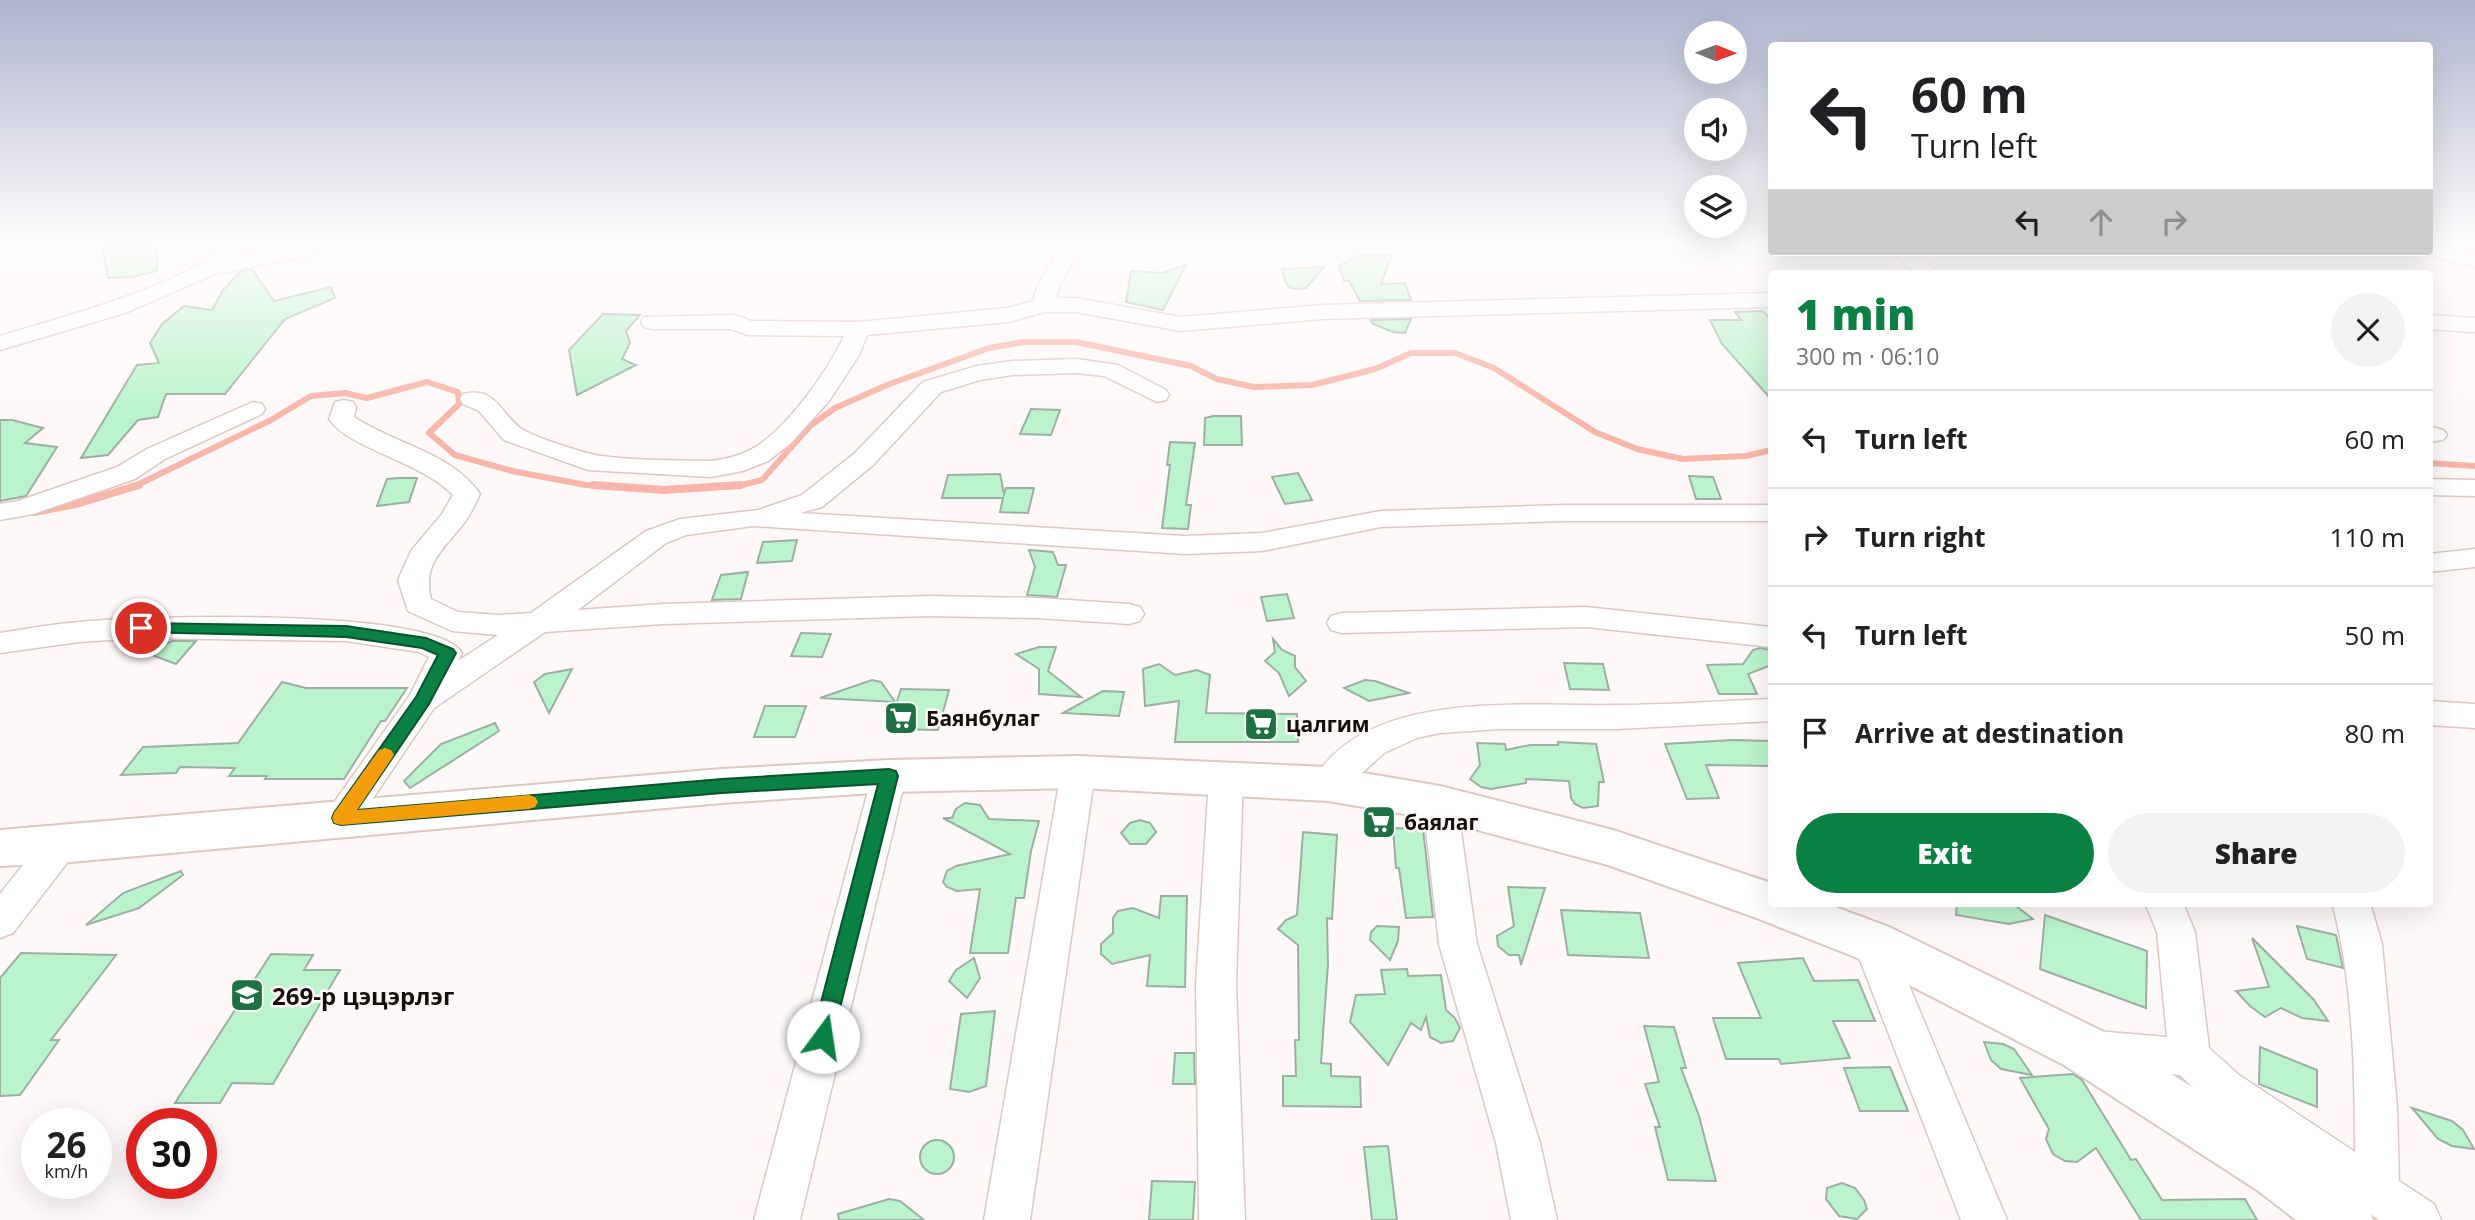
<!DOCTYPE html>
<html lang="en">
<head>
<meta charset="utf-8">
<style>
	body { margin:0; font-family:"Open Sans",sans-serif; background:#f2f2f2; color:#202124; height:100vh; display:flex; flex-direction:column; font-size:26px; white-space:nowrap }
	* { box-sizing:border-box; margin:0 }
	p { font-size:23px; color:#757577 }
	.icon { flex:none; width:38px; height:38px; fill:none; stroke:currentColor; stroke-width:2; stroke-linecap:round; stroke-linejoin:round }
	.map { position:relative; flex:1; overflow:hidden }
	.sheet { position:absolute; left:1768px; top:270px; width:665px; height:637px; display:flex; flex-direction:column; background:#fff; border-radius:7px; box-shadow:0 7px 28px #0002 }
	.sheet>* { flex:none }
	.top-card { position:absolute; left:1768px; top:42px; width:665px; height:214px; border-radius:7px; box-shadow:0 7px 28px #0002; background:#fff; color:#202124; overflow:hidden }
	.needle { width:46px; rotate:91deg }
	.buttons { position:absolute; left:1684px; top:21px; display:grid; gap:14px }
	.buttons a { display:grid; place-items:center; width:63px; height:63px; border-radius:50%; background:#fff; box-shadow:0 7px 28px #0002; font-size:35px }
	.speed { position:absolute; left:21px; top:1108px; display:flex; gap:14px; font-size:35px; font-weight:700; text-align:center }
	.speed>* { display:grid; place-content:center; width:91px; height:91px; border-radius:50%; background:#fff; box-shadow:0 7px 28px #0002; line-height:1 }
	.speed small { font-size:18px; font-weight:400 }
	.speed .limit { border:10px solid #d22; background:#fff; color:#111 }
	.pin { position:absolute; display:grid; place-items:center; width:60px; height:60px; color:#fff; margin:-30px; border:4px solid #fff; border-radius:50%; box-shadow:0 2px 7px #0007 }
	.me { position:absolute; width:77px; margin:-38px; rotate:14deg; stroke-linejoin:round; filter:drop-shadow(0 0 5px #0008) }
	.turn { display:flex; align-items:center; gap:24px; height:147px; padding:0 28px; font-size:32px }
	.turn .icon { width:91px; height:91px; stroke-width:2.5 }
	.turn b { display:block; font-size:49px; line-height:60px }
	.lanes { display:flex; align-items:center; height:66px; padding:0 28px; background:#0003; justify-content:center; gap:35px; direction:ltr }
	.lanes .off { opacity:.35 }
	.round { display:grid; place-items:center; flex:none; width:74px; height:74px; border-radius:37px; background:#f2f2f2 }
	.headline { display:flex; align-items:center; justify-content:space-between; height:119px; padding:0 28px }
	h1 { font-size:42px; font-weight:800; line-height:52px; color:#0b8043 }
	.primary-button { display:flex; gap:14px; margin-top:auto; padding:14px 28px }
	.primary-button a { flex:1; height:80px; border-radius:42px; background:#0b8043; color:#fff; font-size:28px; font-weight:800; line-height:80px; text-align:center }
	.primary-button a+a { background:#f2f2f2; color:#202124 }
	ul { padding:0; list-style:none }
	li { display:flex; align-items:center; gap:21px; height:98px; padding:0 28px; border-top:2px solid #e0e0e0 }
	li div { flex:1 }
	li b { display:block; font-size:26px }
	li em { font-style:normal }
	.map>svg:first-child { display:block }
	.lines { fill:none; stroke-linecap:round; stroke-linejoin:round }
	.stream-far1 { stroke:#f7b6a9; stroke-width:6 }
	.stream { stroke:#f7b6a9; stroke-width:8 }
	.building { fill:#bbf4cc; stroke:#9dafa2; stroke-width:2 }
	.street-casing { stroke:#dec7c3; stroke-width:3 }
	.secondary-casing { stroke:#dec7c3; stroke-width:4 }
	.street { fill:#fff; fill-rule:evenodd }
	.secondary { fill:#fff; fill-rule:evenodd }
	.route { fill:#0b8043; stroke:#07532c; stroke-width:2 }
	.slow { fill:#f59e0b }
	.labels { text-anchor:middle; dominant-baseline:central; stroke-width:5; stroke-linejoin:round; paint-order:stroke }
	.poi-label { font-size:21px; font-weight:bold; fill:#160e0d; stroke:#fef9f8; text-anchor:start }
	.near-poi-label { font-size:24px; font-weight:bold; fill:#160e0d; stroke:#fef9f8; text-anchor:start }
</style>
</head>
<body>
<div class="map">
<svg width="2475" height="1220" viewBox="0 0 2475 1220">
	<rect width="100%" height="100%" fill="#fef9f8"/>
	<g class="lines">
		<g class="stream-far1">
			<polyline points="2429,463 2475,466"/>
			<polyline points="133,487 271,420 311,396 345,393 367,398 427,382 458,392 459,404 429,433 455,455 512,471 586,485 620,487"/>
			<polyline points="716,487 738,486 762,480 810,426 835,408 887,385 989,348 1024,342 1076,342 1191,366 1217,379 1254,387 1312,385 1375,369 1411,353 1455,353 1494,368 1595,432 1637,449 1683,459 1746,456 1771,450"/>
		</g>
		<g class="stream">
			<polyline points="593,485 664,490 740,485"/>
			<polyline points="34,512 76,504 139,485"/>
		</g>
	</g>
	<g class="building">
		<polygon points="101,242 141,242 157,250 157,271 132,277 108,278"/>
		<polygon points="1392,255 1381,284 1405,283 1411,300 1360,301 1349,281 1344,281 1339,266 1356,256"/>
		<polygon points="1186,265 1163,310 1126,302 1131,271 1162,273"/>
		<polygon points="1324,267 1306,288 1298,289 1290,288 1286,283 1282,269"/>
		<polygon points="252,269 274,301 331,287 335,298 285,319 225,394 166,394 158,417 138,420 108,455 81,458 137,365 159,363 150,343 162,324 184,306 212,310 223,290 241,271"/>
		<polygon points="1763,311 1771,320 1771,399 1722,344 1710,320 1741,320 1735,312"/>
		<polygon points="603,314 640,315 626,331 630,343 622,359 636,365 577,395 569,350"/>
		<polygon points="1411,319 1405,333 1393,332 1373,324 1371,320"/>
		<polygon points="1031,409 1060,410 1051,435 1020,434"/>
		<polygon points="1213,416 1241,416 1242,445 1204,445 1205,418"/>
		<polygon points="0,420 12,420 43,428 25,443 57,447 26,496 0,501"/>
		<polygon points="1170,442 1195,443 1186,505 1191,505 1188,529 1162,528 1170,465 1167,465"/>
		<polygon points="1298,473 1312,500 1285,504 1272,477"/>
		<polygon points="1000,474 1004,494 1006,488 1034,488 1028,513 1000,512 1003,498 942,498 948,475"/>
		<polygon points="1689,476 1713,477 1721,499 1696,499"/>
		<polygon points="398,478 417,478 409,502 377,506 387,479"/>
		<polygon points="797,540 792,561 757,563 763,542"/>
		<polygon points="1029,550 1053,552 1058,565 1066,565 1057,597 1027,595 1035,567"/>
		<polygon points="748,572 741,599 712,600 721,575"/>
		<polygon points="1287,594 1294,618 1267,621 1261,597"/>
		<polygon points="801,633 831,634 822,657 791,656"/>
		<polygon points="1273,639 1282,650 1295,656 1295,667 1306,681 1289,696 1279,673 1265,661 1275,652"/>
		<polygon points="172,641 196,641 176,664 144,652"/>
		<polygon points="1039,647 1056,647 1048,671 1081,697 1039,694 1039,669 1016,654"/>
		<polygon points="1760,648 1771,650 1771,665 1748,674 1757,694 1719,694 1707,665 1743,664 1753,650"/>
		<polygon points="1564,663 1603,664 1609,690 1570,689"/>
		<polygon points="1159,664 1175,675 1197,670 1210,675 1206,713 1297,714 1298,742 1175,742 1179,701 1145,706 1143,669"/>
		<polygon points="572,669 549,713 534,682 545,674"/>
		<polygon points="872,680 881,682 895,702 820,698"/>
		<polygon points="1365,680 1375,681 1409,693 1369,701 1344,688"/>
		<polygon points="282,682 306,688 407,688 385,721 381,721 344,779 265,779 267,776 229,776 235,768 180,767 176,773 121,775 143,747 238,743"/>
		<polygon points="901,689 949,690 938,730 888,729"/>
		<polygon points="1103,691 1124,692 1119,716 1063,713"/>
		<polygon points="765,706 806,706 795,737 754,737"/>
		<polygon points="495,723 499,731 410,788 404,781 441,744"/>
		<polygon points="1732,740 1771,741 1771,766 1706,765 1719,798 1687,799 1665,744"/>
		<polygon points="1558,742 1596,744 1604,782 1599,782 1598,806 1583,808 1575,804 1571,798 1569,781 1526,779 1526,783 1491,789 1481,787 1470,779 1480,765 1477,743 1505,744 1506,750 1530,745 1558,745"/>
		<polygon points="965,803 980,805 989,819 1039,821 1031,851 1024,898 1016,898 1008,953 970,953 980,889 957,891 947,887 943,882 947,871 956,866 1010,854 943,818 952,818 956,809"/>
		<polygon points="1140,820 1150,823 1156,832 1146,844 1130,844 1121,833 1130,823"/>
		<polygon points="1393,828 1423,829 1433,917 1406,918 1399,868 1396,868"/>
		<polygon points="1303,832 1337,835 1332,919 1327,918 1328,964 1321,1063 1331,1064 1331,1076 1360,1077 1361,1107 1283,1106 1283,1076 1296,1076 1295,1040 1299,1040 1298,945 1278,929 1286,920 1297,915"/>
		<polygon points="181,871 183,875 139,908 86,925 123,893"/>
		<polygon points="1508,887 1545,888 1521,965 1519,955 1509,955 1498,946 1497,936 1514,926"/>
		<polygon points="1161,896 1187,896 1185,987 1147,986 1150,955 1112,964 1101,954 1101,944 1113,933 1113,918 1118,911 1133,908 1159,918"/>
		<polygon points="1957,903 2012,903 2033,919 2009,924 1956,915"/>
		<polygon points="1561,910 1640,913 1649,958 1568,955"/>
		<polygon points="2045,915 2147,951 2146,1008 2040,969"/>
		<polygon points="1377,926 1399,927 1398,941 1390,960 1370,940 1371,932"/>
		<polygon points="2297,926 2336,935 2343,968 2307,959"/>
		<polygon points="2252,938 2314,1000 2328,1021 2302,1018 2281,1008 2265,1017 2250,1006 2236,991 2269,987"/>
		<polygon points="21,953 116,955 51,1040 59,1040 20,1095 0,1096 0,978"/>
		<polygon points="271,954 313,955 304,970 340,970 273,1084 232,1083 220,1103 175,1103"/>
		<polygon points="974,958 980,978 967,998 949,981 956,970"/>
		<polygon points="1803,958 1814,981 1858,980 1875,1021 1833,1021 1850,1058 1781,1064 1779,1059 1726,1059 1713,1018 1761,1018 1738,963"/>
		<polygon points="1407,969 1408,976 1441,975 1446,1010 1455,1018 1460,1028 1453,1041 1441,1043 1430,1037 1426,1017 1421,1030 1411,1023 1388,1065 1350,1022 1356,995 1385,994 1381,970"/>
		<polygon points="995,1011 986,1086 969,1092 950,1089 961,1014"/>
		<polygon points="1644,1026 1674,1027 1686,1068 1681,1068 1699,1116 1716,1181 1668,1180 1655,1127 1660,1127 1645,1084 1659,1082"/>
		<polygon points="1984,1042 2003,1044 2014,1049 2032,1075 2001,1069 1991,1060"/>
		<polygon points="2260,1047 2317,1070 2317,1107 2259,1084"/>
		<polygon points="1175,1053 1194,1053 1195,1084 1173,1084"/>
		<polygon points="1890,1067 1908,1111 1860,1111 1844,1068"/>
		<polygon points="2073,1074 2082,1080 2131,1160 2136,1159 2162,1200 2245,1199 2257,1220 2141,1220 2096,1148 2077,1162 2065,1161 2053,1154 2046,1139 2049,1129 2020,1078"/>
		<polygon points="2412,1108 2452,1121 2463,1130 2474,1149 2452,1146 2438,1139"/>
		<circle cx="937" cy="1157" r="17"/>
		<polygon points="1388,1146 1397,1220 1372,1220 1364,1147"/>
		<polygon points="1152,1181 1195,1182 1193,1220 1149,1220"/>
		<polygon points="1842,1183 1855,1188 1864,1200 1867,1209 1857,1219 1839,1216 1826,1199 1827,1188"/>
		<polygon points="889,1199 900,1201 924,1220 839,1220 838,1214"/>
	</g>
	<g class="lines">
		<g class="street-casing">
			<g id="street">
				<path d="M221,242H241L235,258L315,242H354L351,246L344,248L215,274L125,313L0,350V336C42,323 208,280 221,242Z"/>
				<path d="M1064,242H1084L1060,285L1056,298H1076L1181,317L1323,305L1771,293V307L1323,319L1181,331L1076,312H1044L1009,322L867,335L859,355L829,401L790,444L768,461L743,471L711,477L588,470L504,440L479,411L463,404L460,399L463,394C498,385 502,419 525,431C541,439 585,454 602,456C638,461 675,460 711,461C724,459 736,457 748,451C783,435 828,371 844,336L748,335L731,329H652L644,327L641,322L644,317L734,315L751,321L858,322L1007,308L1033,301L1038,285Z"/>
				<polygon points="2429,244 2475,255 2475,267 2422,254 2420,252 2429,252"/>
				<polygon points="1894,252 1916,252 1939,273 1915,273"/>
				<polygon points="2429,315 2475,318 2475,332 2429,329"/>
				<path d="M1077,359L1118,365L1166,390L1169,395L1166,400L1157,402L1104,376L1077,373L1012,375L980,380L941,392L873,465L822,507L800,513L1185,536L1262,533L1381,511L1565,505H1771V521H1565L1381,527L1262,551L1185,554L753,526L686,535L666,543L578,610L663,604L929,596L1038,598L1129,604L1140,607L1144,614L1140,621L1129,624L1038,618L929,616L663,624L545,632L434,708L353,828L341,832L329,828L323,818L410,695L429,657L419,652L346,641L141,638L79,642L0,653V633C26,629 53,624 80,622C138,616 435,607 462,653L458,661L498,635L452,631L408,611L398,580L411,551L442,514L453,495C421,461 349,449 329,419L335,402L344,400L353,402L356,407L354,417C394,444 451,452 480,494C475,504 471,514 464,523C444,549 422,563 431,599L458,612L499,615L531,613L646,531L680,519L758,510L802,495L855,453L923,382L977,366L1012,361Z"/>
				<polygon points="253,402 262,404 265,409 262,414 165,459 135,479 33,514 0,520 0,504 18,501 117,467 147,449"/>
				<polygon points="2429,426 2443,430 2447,435 2443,440 2429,442"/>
				<polygon points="2429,479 2475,480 2475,496 2429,495"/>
				<polygon points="2475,549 2475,567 2429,572 2429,554"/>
				<polygon points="1586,607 1771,627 1771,647 1586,627 1342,633 1331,630 1327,623 1331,616 1342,613"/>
				<path d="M1771,699V721L1617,729H1500L1440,733L1417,738L1384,753L1340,793L1328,797L1316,793L1311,784C1364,687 1524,707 1616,705C1668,705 1720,701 1771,699Z"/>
				<polygon points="2429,701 2475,704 2475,728 2429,725"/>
				<polygon points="1078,759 1090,763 1095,772 1030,1220 984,1220 1061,772 1066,763"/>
				<polygon points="889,763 901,767 906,776 800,1220 754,1220 872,776 877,767"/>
				<polygon points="1226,765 1238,769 1243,778 1236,984 1245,1220 1199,1220 1196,984 1209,778 1214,769"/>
				<polygon points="1440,790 1452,794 1457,803 1477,944 1540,1143 1557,1220 1511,1220 1496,1143 1439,944 1423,803 1428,794"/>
				<polygon points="60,831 73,835 78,845 73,855 13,933 0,938 0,894 47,835"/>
				<path d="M2145,903H2183L2195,932L2209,1048L2239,1075L2355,1152C2355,1074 2353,977 2332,903H2370L2382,944L2397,1107L2399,1181L2434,1204L2441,1220H2379L2209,1103L2180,1075L2096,1067L2082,1062L2076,1049L2082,1036L2096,1031L2167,1037L2157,932Z"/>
				<polygon points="1872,926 1885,931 1891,942 2007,1220 1961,1220 1853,942 1859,931"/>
			</g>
		</g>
		<g class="secondary-casing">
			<polygon id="secondary" points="1078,756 1328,767 1440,786 1613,830 1771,883 1771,903 1825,903 1889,927 2102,1031 2297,1152 2365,1199 2373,1220 2296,1220 2257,1190 2064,1065 1855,957 1754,917 1608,865 1440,820 1328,801 1078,788 889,792 721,803 60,863 0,866 0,830 721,769 889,760"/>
		</g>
		<use href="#street" class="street"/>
		<use href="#secondary" class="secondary"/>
	</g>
	<linearGradient id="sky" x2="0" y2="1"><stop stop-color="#aeb5cf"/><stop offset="0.59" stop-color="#fffcfc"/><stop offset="1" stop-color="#fffcfc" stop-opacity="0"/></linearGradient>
	<rect width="2475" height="412" fill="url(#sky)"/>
	<polygon class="route" points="141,623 346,626 426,638 453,649 456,653 429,704 357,810 722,779 889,769 896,771 898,776 831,1044 823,1047 816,1044 812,1037 878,784 722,793 341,825 334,823 332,818 334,813 416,697 438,655 422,648 346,637 135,632 132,628"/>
	<polygon class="slow" points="385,748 391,750 394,755 357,810 529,795 535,797 538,802 535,807 529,809 341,825 334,823 332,818 334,813 379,750"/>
	<defs>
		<g id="supermarket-square" transform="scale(1.75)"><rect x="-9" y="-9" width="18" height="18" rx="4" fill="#1e7143" stroke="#fef9f8"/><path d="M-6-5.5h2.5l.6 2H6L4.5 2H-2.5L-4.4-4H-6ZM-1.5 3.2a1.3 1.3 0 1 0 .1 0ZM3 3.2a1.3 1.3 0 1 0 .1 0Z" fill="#fff"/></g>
		<g id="school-square" transform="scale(1.75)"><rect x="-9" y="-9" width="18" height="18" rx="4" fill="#1e7143" stroke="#fef9f8"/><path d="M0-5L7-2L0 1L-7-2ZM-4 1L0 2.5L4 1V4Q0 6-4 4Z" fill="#fff"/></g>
	</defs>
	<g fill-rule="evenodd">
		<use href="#supermarket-square" x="901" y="718"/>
		<use href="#supermarket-square" x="1261" y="724"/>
		<use href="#supermarket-square" x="1379" y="822"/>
		<use href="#school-square" x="247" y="995"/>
	</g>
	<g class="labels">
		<g class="poi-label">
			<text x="926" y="718">Баянбулаг</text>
			<text x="1286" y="724">цалгим</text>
			<text x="1404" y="822">баялаг</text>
		</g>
		<g class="near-poi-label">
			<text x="272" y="995">269-р цэцэрлэг</text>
		</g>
	</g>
</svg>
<div class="buttons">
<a><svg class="needle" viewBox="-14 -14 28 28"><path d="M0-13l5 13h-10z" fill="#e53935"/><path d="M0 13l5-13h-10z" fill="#757577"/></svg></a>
<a><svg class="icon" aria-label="sound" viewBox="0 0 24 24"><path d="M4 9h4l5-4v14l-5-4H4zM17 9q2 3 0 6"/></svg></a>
<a><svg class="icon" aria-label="layers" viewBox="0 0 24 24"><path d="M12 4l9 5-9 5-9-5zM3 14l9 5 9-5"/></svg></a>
</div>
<div class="speed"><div>26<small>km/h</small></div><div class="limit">30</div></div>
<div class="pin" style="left:141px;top:628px;background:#d93025"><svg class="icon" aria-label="arrive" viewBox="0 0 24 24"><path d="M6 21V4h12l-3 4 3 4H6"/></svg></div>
<svg class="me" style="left:823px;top:1037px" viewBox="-20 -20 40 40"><circle r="19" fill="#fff"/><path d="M0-13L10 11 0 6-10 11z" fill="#0b8043"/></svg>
<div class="top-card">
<div class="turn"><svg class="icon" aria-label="left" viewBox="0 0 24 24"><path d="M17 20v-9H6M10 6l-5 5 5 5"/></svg><div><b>60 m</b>Turn left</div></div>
<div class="lanes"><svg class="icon" aria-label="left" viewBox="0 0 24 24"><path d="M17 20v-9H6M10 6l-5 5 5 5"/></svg><svg class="icon off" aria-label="ahead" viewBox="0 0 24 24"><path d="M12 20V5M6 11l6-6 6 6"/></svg><svg class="icon off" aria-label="right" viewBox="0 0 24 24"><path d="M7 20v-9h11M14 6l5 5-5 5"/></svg></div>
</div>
<section class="sheet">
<div class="headline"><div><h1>1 min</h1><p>300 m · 06:10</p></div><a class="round"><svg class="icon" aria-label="close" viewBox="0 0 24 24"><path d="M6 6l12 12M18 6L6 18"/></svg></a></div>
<ul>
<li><svg class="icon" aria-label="left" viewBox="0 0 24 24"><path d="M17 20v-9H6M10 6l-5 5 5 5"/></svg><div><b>Turn left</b></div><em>60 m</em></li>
<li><svg class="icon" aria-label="right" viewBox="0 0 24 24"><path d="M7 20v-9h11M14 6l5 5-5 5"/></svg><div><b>Turn right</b></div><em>110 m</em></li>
<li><svg class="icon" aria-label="left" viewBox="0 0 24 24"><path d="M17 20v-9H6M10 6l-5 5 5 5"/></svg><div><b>Turn left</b></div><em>50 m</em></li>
<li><svg class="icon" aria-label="arrive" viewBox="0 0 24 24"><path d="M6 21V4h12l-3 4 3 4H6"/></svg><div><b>Arrive at destination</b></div><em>80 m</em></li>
</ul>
<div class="primary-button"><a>Exit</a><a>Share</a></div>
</section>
</div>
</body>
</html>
